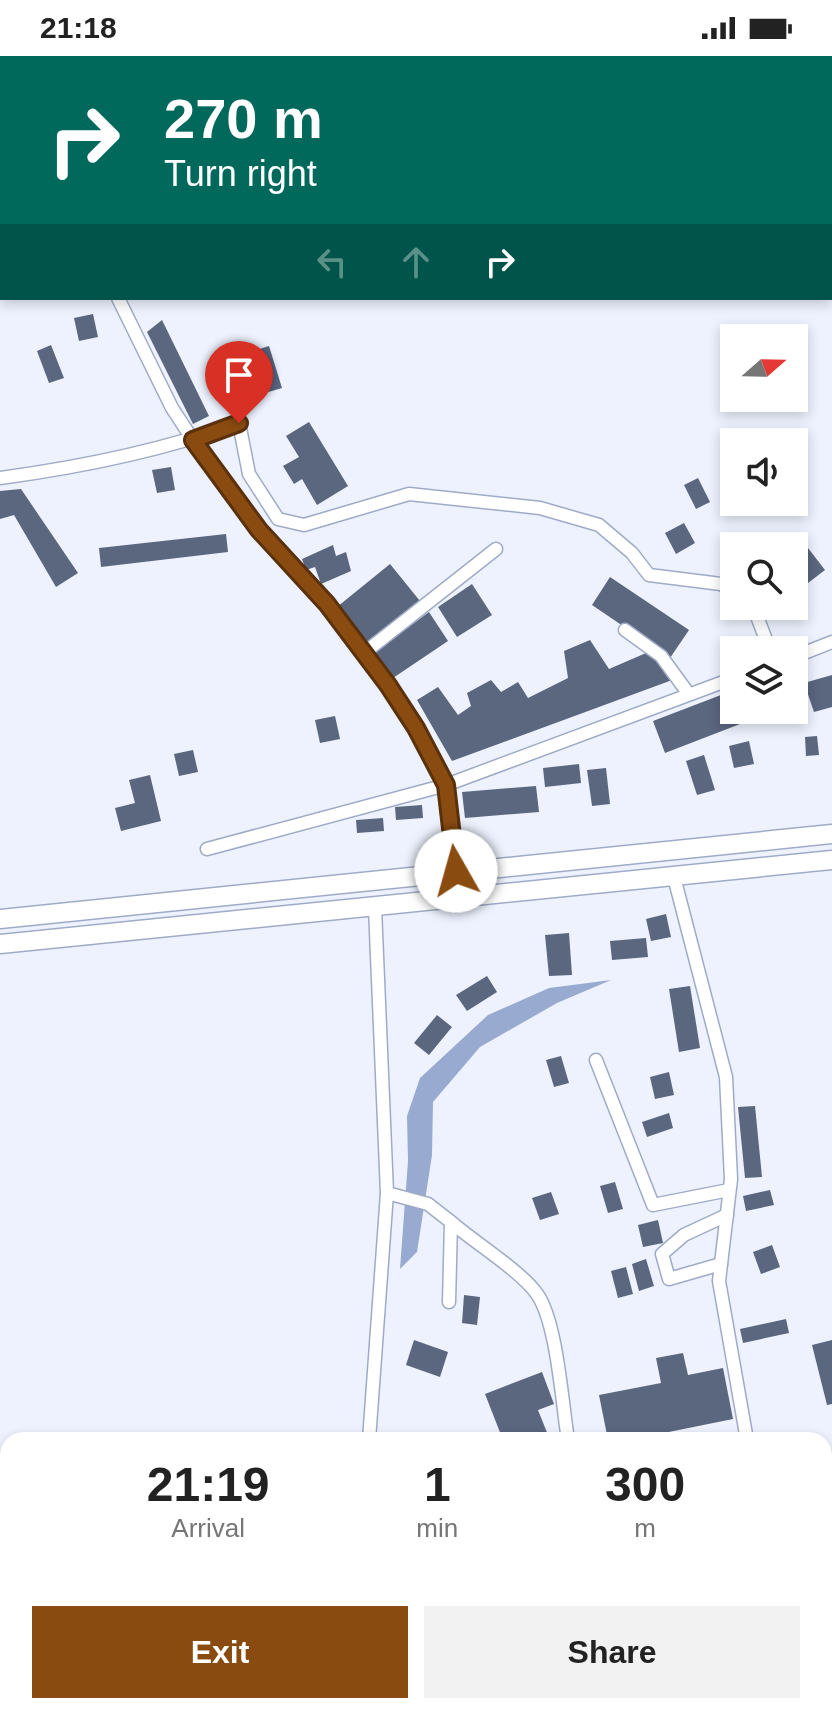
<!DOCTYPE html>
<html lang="en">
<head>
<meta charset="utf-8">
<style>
	body { margin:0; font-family:Arial,sans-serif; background:#f2f2f2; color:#222; height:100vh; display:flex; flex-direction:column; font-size:30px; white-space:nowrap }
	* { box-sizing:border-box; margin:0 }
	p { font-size:26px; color:#767676 }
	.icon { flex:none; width:44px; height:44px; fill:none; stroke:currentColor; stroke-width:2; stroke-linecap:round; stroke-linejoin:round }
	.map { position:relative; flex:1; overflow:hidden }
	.details { position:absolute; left:0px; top:1376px; width:832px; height:282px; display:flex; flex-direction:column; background:#fff; border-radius:24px 24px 0 0; box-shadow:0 4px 12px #0003 }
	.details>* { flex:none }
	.top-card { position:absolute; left:0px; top:0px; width:832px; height:244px; box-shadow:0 4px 12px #0003; background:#00695c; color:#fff; overflow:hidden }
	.needle { width:52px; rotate:70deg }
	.buttons { position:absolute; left:720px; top:268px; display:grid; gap:16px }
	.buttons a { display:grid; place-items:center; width:88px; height:88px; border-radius:0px; background:#fff; box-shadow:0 4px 12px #0003; font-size:40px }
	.pin { position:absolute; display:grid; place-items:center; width:68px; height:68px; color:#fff; margin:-82px -34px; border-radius:50% 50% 50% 0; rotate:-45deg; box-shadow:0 0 8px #0007 }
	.pin .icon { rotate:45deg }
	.me { position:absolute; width:88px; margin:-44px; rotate:353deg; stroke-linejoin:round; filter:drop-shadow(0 0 6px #0008) }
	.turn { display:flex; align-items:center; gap:28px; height:168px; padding:0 32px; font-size:36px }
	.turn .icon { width:104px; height:104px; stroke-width:2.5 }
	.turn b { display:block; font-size:56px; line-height:68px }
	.lanes { display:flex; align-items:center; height:76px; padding:0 32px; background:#0003; justify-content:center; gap:40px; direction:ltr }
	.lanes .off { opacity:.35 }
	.eta { display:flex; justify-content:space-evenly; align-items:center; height:136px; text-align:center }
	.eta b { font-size:48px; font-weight:600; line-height:56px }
	.button { display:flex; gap:16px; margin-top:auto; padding:16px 32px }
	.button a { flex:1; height:92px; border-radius:0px; background:#8a4b11; color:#fff; font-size:32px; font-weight:600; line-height:92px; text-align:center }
	.button a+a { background:#f2f2f2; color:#222 }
	.status { display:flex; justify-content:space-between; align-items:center; height:56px; padding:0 40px; background:#fff; direction:ltr }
	.status svg { height:22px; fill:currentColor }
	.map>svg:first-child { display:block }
	.water { fill:#99aad1 }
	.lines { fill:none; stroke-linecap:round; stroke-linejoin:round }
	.river { stroke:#99aad1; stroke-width:22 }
	.building { fill:#5b667f }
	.minor-casing { stroke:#9fabc6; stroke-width:15 }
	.highway-casing { stroke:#9fabc6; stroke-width:21 }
	.minor { stroke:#fff; stroke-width:12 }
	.highway { stroke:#fff; stroke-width:18 }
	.rail { stroke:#292c36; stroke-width:4 }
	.route-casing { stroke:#5a310b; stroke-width:20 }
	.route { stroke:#8a4b11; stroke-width:14 }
</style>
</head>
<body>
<div class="status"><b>21:18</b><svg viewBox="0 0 49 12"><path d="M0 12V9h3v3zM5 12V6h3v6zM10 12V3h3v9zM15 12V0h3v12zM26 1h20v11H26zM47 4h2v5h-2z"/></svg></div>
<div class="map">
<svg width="832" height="1657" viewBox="0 0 832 1657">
	<rect width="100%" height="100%" fill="#edf2fe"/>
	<g class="water">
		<polygon points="611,924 557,947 480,991 433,1046 432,1099 417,1196 400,1213 408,1105 407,1060 420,1022 488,959 549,932"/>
		<polygon points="832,1608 832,1657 667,1657 666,1650 824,1650 824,1609"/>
	</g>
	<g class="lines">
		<g class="river">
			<polyline points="818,0 818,2"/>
			<polyline points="830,45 832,48"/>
			<polyline points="830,145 832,139"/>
			<polyline points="830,199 832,201"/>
		</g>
	</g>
	<g class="building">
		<polygon points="93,258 98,281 79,285 74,262"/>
		<polygon points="162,264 209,360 193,368 147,276"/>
		<polygon points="51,289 64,322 49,327 37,295"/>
		<polygon points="269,290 282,332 265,337 253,295"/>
		<polygon points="309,366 348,430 317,449 302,423 294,428 283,410 299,401 286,380"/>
		<polygon points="171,411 175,434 157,437 152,414"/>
		<polygon points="698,422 710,446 696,453 684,429"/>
		<polygon points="21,433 78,517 56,531 14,459 0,463 0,435"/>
		<polygon points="684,467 695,487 676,498 665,477"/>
		<polygon points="226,478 228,496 101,511 99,492"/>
		<polygon points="333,489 336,500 346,496 351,515 321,528 315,511 306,514 302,503"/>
		<polygon points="808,492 825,514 808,527 794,509 794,503"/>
		<polygon points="390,508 420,545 367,588 337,551"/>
		<polygon points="610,521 689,574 670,602 592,549"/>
		<polygon points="472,528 492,559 457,581 438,551"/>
		<polygon points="429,556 448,585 393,622 371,599"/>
		<polygon points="590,584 609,613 653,594 675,623 452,705 417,644 438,631 458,659 471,650 467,637 491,624 501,636 518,626 528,642 568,622 564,595"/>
		<polygon points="832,619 832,651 814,656 804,627"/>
		<polygon points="734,634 734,654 750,654 753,663 665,697 653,665"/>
		<polygon points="335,660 340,683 320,687 315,664"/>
		<polygon points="817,680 819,699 806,700 805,681"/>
		<polygon points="749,685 754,708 734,712 729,690"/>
		<polygon points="193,694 198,716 179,720 174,698"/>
		<polygon points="704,699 715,734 697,739 686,705"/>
		<polygon points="579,708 581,727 545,731 543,712"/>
		<polygon points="606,712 610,748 592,750 587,714"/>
		<polygon points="150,719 161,765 121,775 115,752 135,747 129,724"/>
		<polygon points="536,730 539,756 465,762 462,736"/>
		<polygon points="422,749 423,762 396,764 395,751"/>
		<polygon points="383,762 384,775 357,777 356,764"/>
		<polygon points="666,858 671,881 651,885 646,863"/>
		<polygon points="569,877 572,919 549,920 545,879"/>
		<polygon points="646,882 648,901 612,904 610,885"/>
		<polygon points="487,920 497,936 467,955 456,939"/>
		<polygon points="690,930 700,992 679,996 669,933"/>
		<polygon points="437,959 452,971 429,999 414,987"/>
		<polygon points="561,1000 569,1027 554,1031 546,1004"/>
		<polygon points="669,1016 674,1039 655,1043 650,1021"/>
		<polygon points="755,1050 762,1121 745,1122 738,1051"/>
		<polygon points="669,1057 673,1072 647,1081 642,1066"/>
		<polygon points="615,1126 623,1153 608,1157 600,1130"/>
		<polygon points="770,1134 774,1149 746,1155 743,1140"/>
		<polygon points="551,1136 559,1158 540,1164 532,1142"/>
		<polygon points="658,1164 663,1187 643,1191 638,1169"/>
		<polygon points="772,1189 780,1211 761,1218 753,1196"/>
		<polygon points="646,1203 654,1230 639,1235 632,1208"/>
		<polygon points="626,1211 633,1238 618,1242 611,1215"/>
		<polygon points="464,1239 480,1241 477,1269 462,1267"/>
		<polygon points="786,1263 789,1277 743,1287 740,1273"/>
		<polygon points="414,1284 448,1296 440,1321 406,1309"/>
		<polygon points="832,1284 832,1348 827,1349 812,1289"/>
		<polygon points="683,1297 688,1319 723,1312 733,1363 629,1384 608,1384 599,1339 661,1327 656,1302"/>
		<polygon points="542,1316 554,1348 538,1354 550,1384 503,1384 485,1338"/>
		<polygon points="635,1650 665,1650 667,1657 637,1657"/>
	</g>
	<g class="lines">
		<g class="minor-casing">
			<g id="minor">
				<polyline points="60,2 60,0"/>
				<polyline points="0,121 2,121"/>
				<polyline points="118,242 172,352 193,384 259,474 327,548 388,629 416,672 446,729 456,815"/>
				<path d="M0,422C82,411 161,395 239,367L249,418L278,463L304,469L409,438L540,452L599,469L632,497L649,519L721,528L734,536"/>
				<polyline points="753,550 770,594"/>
				<polyline points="625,574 661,600 688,637"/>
				<polyline points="364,597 496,493"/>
				<polyline points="794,601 832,586"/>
				<polyline points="207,793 446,729 734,622"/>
				<polyline points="674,821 726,1021 731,1123 719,1225 747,1384"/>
				<polyline points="596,1004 653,1149 729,1134"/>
				<polyline points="387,1137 428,1148 451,1166 449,1246"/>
				<path d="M451,1166C474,1186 522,1216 537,1238C557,1266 562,1347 568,1384"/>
				<polyline points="721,1208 669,1223 662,1198 684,1179 727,1159"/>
				<polyline points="369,1384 387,1137 375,852"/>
				<polyline points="824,1467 832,1466"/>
				<polyline points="824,1586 832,1586"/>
				<polyline points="381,1650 385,1657"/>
			</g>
		</g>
		<g class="highway-casing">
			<g id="highway">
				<polyline points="0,863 832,778"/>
				<polyline points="0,888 832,804"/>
			</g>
		</g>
		<use href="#minor" class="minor"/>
		<use href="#highway" class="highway"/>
		<g class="rail">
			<polyline points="824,1527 832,1527"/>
			<polyline points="0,1623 8,1622"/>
		</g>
	</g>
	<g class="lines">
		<g class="route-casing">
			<polyline id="route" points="239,367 193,384 259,474 327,548 388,629 416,672 446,729 456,815"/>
		</g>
		<use href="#route" class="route"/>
	</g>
</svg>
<div class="buttons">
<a><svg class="needle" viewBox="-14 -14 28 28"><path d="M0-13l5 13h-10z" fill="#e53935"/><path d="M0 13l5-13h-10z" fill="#767676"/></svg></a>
<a><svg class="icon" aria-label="sound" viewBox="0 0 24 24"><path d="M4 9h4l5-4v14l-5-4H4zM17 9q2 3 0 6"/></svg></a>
<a><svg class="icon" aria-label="search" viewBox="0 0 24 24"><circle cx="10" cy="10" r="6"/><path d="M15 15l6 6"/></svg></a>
<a><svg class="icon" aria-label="layers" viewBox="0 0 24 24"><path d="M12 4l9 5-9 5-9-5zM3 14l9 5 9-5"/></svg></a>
</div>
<div class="pin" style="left:239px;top:367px;background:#d93025"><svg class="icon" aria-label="arrive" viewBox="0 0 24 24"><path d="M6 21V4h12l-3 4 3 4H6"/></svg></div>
<svg class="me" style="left:456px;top:815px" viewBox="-20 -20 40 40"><circle r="19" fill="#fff"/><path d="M0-13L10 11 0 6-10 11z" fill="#8a4b11"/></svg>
<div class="top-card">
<div class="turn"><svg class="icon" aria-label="right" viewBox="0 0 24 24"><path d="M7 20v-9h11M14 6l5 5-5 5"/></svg><div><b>270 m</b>Turn right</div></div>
<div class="lanes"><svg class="icon off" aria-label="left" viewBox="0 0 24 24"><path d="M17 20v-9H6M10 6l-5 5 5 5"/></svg><svg class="icon off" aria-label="ahead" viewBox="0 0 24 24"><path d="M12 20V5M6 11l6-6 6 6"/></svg><svg class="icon" aria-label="right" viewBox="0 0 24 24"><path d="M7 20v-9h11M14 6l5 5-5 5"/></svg></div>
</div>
<section class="details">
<div class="eta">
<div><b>21:19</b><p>Arrival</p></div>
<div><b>1</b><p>min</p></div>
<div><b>300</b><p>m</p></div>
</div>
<div class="button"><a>Exit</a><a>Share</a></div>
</section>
</div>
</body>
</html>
